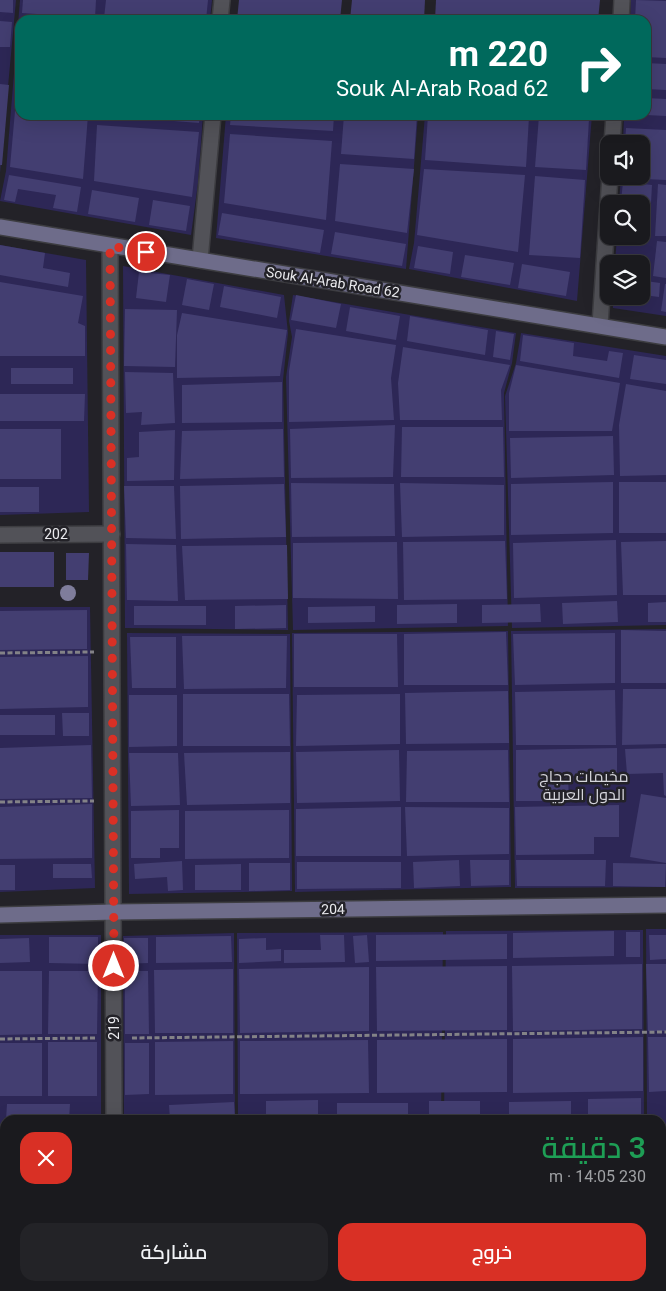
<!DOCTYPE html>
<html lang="ar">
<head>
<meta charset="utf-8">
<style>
	body { margin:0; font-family:Roboto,Cairo,sans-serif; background:#232327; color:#f1f3f6; direction:rtl; height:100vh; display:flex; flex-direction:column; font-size:19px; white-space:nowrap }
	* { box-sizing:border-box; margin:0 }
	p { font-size:16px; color:#9fa1a4 }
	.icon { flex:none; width:28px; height:28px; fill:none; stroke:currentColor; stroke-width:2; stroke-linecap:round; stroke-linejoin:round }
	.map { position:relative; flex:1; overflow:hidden; direction:ltr }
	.side { position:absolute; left:0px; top:1115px; width:666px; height:176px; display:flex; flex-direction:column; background:#1a1a1e; border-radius:15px 15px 0 0; box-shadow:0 5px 20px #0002,0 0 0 1px #38383c; direction:rtl }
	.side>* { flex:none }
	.banner { position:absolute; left:15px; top:15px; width:636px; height:105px; border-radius:15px; box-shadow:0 5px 20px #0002,0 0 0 1px #38383c; direction:rtl; background:#00695c; color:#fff; overflow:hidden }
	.controls { position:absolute; left:600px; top:135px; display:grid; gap:10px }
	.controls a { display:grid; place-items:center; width:50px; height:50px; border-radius:10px; background:#1a1a1e; box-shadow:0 5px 20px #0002,0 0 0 1px #38383c; font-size:25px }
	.pin { position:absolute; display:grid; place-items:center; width:42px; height:42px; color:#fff; margin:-21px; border:2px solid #fff; border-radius:50%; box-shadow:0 1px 5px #0007 }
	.me { position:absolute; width:55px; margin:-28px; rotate:0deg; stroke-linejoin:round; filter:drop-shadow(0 0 4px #0008) }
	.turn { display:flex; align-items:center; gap:18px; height:105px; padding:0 20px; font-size:22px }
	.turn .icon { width:65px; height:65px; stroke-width:2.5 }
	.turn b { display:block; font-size:35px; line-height:42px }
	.round { display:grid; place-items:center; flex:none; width:52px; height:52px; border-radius:15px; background:#232327 }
	.head { display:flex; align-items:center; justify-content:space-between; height:85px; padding:0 20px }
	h1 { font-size:30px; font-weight:600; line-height:38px; color:#1e9e55 }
	.cta { display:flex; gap:10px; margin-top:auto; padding:10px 20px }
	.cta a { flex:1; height:58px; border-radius:15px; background:#d93025; color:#fff; font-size:20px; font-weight:600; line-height:58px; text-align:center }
	.cta a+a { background:#232327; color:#f1f3f6 }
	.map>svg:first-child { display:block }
	.green { fill:#2d2756 }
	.building { fill:#433e71 }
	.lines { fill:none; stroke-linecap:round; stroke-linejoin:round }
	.street-casing { stroke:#3d3d41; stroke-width:18 }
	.secondary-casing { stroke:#3d3d41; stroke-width:18 }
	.path { stroke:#838287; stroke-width:3; stroke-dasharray:5 2.5; stroke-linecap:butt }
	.street { stroke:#525258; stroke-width:15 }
	.secondary { stroke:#6e6c8a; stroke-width:15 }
	.tree { fill:#7f7d9b }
	.route { stroke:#d93025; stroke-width:9; stroke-dasharray:0 16.2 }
	.labels { text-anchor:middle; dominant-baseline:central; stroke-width:5; stroke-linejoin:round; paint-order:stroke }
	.street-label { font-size:14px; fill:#eaeaee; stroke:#232228 }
	.quarter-label { font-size:16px; fill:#d5d5dc; stroke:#232228 }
</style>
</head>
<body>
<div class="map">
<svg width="666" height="1291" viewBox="0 0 666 1291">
	<rect width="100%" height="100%" fill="#232228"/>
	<g class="green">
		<polygon points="0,0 16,0 0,173"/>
		<polygon points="20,0 212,0 210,20 20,20 20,115 203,115 198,183 191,235 0,201 6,171"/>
		<polygon points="631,0 666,0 666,316 613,308 613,296 641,296 641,264 615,264 617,236 641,236 641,204 619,204 621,176 641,176 641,144 623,144 624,115 646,115 646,20 630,20"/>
		<polygon points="226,115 418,115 406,269 216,238"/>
		<polygon points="425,115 592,115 577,301 409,269 414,243"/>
		<polygon points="0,245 86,260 89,512 0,515"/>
		<polygon points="123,266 284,295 288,333 283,380 288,630 125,628"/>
		<polygon points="293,295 516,333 512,363 504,393 508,626 293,630 286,377 292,337 289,321"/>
		<polygon points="521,333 666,356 666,625 512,628 505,396 516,363"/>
		<polygon points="0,607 90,607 95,888 0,892"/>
		<polygon points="666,629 666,887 515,888 511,631"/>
		<polygon points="508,631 511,887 295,892 292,633"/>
		<polygon points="127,633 290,634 292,891 129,894"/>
		<polygon points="646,929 666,929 666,1287 647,1287 661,1286 661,1120 647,1120"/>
		<polygon points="643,930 644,1120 444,1120 446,931"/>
		<polygon points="443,932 441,1120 238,1120 237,933"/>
		<polygon points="234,933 235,1120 124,1120 123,936"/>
		<polygon points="0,935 101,935 101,1120 5,1120 5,1246 0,1246"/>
		<polygon points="124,1286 236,1286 236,1290 124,1291"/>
		<polygon points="238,1286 440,1286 238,1291"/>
	</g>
	<g class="building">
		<polygon points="0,0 13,0 13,13 0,12"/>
		<polygon points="23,0 96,0 95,18 22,13"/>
		<polygon points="106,0 208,0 206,20 104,18"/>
		<polygon points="239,0 342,0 340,20 237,20"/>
		<polygon points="352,0 425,0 424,20 350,20"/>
		<polygon points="436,0 600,0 598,20 435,20"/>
		<polygon points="636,0 666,1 666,58 646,57 646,20 635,20"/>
		<polygon points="0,21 12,22 10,47 0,47"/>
		<polygon points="646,63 666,64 666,90 646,89"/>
		<polygon points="0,84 9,85 2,165 0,165"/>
		<polygon points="17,85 20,85 20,102 16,102"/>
		<polygon points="646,98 666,99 666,116 646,115"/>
		<polygon points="15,111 20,111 20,115 88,115 83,179 10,167"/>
		<polygon points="98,115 200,115 199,123"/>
		<polygon points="231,115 334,115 333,131 230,125"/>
		<polygon points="344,115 417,115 414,159 341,154"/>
		<polygon points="428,115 529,117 526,167 425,160"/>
		<polygon points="539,116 589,119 586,170 535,167"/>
		<polygon points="97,125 199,132 192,197 94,181"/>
		<polygon points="626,128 666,130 666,180 623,178 641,176 641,144 625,144"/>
		<polygon points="230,134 332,141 326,220 224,203"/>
		<polygon points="340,164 414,169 407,233 335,221"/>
		<polygon points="424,169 525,175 518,252 417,235"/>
		<polygon points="9,175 81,187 77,212 53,208 56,195 18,189 15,202 4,200"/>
		<polygon points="535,176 585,180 580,258 529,255"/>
		<polygon points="623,182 652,185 651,203 621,201"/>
		<polygon points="658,184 666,185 666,236 655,236"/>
		<polygon points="92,190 139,198 135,222 88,214"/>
		<polygon points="153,200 190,206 186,231 149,225"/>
		<polygon points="222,213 324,230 320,253 218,235"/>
		<polygon points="335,232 406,244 402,266 331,254"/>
		<polygon points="657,241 666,242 666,278 653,276"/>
		<polygon points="0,245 45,253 43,268 70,273 68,287 0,275"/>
		<polygon points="418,246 453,252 450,274 414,268"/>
		<polygon points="465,255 514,263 510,285 461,277"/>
		<polygon points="522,264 570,272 566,296 518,288"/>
		<polygon points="139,272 170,275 166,302 136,298"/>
		<polygon points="187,279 214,284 209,310 182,305"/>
		<polygon points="646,281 660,283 659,297 644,295"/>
		<polygon points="0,282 83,296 78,323 85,326 85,356 0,356"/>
		<polygon points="665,284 666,284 666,312 661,311"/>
		<polygon points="224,286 281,297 277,318 220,307"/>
		<polygon points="296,295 341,304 336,328 291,320"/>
		<polygon points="350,307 400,316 396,340 346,331"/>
		<polygon points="125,309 177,310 175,367 124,366"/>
		<polygon points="182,313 287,330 280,376 177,378 177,335"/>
		<polygon points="410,316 488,330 485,355 407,341"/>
		<polygon points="296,329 396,345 391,378 394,420 289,422 289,371"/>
		<polygon points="496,331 514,334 510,360 493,357"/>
		<polygon points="523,335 574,343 573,356 607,361 609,351 623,353 619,378 520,361"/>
		<polygon points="403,347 510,365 501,390 502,420 400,420 398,383"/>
		<polygon points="634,355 666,360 666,384 630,379"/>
		<polygon points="516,365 620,383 612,431 509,431 509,393"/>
		<rect x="11" y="368" width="62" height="16"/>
		<polygon points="125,372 173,373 175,423 141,425 142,412 126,413"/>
		<polygon points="282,382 282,422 182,423 182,385"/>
		<polygon points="626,384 666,391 666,475 620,476 619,425"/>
		<polygon points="0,394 85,394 84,421 0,421"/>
		<polygon points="395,425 393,477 291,478 290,429"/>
		<polygon points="402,427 503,427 504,477 401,477"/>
		<rect x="0" y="429" width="61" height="50"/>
		<polygon points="283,429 284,477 180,479 182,431"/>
		<polygon points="175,430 174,480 127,481 127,458 139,457 139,432"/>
		<polygon points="613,436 614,475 511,478 510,438"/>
		<polygon points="613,482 613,533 511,535 511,484"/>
		<rect x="619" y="482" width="47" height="51"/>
		<polygon points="291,483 394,484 395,536 292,537"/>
		<polygon points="400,483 504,485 504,535 402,537"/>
		<polygon points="284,484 286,537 181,539 180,486"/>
		<polygon points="124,486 174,486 176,539 126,538"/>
		<rect x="0" y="487" width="39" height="25"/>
		<polygon points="616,540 617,595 514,598 513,543"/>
		<polygon points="505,541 507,599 404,600 403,542"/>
		<polygon points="666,541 666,595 623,595 621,542"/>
		<polygon points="397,542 398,599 293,598 293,543"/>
		<polygon points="126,544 176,545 178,601 127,600"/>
		<polygon points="287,545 288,599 185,600 182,546"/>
		<rect x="0" y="552" width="54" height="35"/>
		<polygon points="66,553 89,553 88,580 66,580"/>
		<polygon points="617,601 618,622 563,624 562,603"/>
		<polygon points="666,602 666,622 648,622 648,603"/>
		<polygon points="457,604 457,623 397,624 397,605"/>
		<polygon points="540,604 541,622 482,623 482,605"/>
		<polygon points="286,605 286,628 235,629 235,606"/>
		<rect x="134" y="606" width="72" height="19"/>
		<polygon points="375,606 375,622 308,623 308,607"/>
		<polygon points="87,610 87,649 0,650 0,611"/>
		<polygon points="621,630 666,631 666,683 621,683"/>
		<polygon points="506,632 508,685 404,685 404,634"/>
		<polygon points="615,633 615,683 515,685 513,634"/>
		<polygon points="294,634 397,634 398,687 294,687"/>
		<polygon points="182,636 287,636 286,688 184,689"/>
		<polygon points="130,637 176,637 176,688 132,688"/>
		<polygon points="88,656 88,707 0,709 0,657"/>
		<polygon points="623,689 666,689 666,744 622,745"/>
		<polygon points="615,690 616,745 516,745 515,692"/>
		<polygon points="508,691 509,743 406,744 405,693"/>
		<polygon points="183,694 289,694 290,746 183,746"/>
		<polygon points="400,694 400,744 296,746 297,695"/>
		<polygon points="129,695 177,695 177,746 129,747"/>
		<polygon points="62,713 89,713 89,736 63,736"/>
		<rect x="0" y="715" width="55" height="20"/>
		<polygon points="91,745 92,798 0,799 0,748"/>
		<polygon points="617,748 617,775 568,776 569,801 516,801 516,750"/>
		<polygon points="666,748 666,796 664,795 663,773 627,774 625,749"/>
		<polygon points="399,750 400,801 297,803 296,752"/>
		<polygon points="508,750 509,802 406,802 407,751"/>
		<polygon points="290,752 290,803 187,805 184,753"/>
		<polygon points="129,753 178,753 180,805 131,806"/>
		<polygon points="641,794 666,798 666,863 630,857"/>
		<polygon points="92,804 92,858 0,859 0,807"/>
		<polygon points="619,805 619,837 594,837 594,854 516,855 515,807"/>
		<polygon points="401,807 401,856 296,856 296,809"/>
		<polygon points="405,807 509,808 509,854 407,856"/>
		<polygon points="179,810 179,848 160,848 160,858 131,858 131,811"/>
		<polygon points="289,810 289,858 185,859 185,811"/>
		<polygon points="459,860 460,886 414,888 413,862"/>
		<polygon points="470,860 509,860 509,885 471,886"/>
		<polygon points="516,860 606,860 605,886 517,886"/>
		<polygon points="182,861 183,890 168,891 167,877 135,879 134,864"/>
		<polygon points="297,862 401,862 401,888 297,889"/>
		<polygon points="249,863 290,863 290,890 249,891"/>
		<polygon points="613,863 666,864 665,887 613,886"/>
		<polygon points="53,864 91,864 92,878 53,878"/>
		<polygon points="241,864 241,890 195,890 195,865"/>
		<rect x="0" y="865" width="15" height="25"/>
		<polygon points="614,931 614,956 513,958 513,933"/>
		<rect x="626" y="932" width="14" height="25"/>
		<polygon points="507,934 507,959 376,961 376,935"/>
		<polygon points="320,935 344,935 345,962 284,963 284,950 321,950"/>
		<polygon points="367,935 369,962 355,963 353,936"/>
		<polygon points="649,935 666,935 666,959 650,960"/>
		<polygon points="231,936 232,962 156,963 156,937"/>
		<polygon points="49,937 98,937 98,964 49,963"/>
		<polygon points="29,938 30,962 0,963 0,939"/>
		<polygon points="124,938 148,938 148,963 124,964"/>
		<polygon points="266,938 266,950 281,949 281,961 239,963 239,939"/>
		<polygon points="642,964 642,1029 513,1031 512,966"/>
		<polygon points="646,964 666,964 666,1031 648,1031"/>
		<polygon points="507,966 507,1030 377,1031 376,967"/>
		<polygon points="369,967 369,1031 240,1033 239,969"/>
		<polygon points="233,969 233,1033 155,1033 154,970"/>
		<polygon points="0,971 42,971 42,1034 0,1035"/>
		<polygon points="49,971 98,971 97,1034 48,1034"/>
		<polygon points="125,971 148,971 149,1034 125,1034"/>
		<polygon points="643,1037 643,1091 513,1093 513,1039"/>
		<polygon points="648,1037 666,1037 666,1091 649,1092"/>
		<polygon points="507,1039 507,1092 377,1093 377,1040"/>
		<polygon points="368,1040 369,1093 240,1094 240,1041"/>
		<polygon points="233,1041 233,1094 155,1095 155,1042"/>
		<rect x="48" y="1042" width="49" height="54"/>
		<rect x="0" y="1043" width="42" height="53"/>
		<polygon points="125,1043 149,1043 149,1094 125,1095"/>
		<polygon points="641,1098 641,1118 588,1120 588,1099"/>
		<polygon points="318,1100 318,1120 266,1120 266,1101"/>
		<rect x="429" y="1101" width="51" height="19"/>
		<polygon points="571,1101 571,1117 509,1118 509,1102"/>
		<polygon points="234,1102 235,1119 170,1120 169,1105"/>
		<rect x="337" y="1103" width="71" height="17"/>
		<polygon points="7,1104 70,1104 69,1120 6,1120"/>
		<rect x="661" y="1126" width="5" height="53"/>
		<rect x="0" y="1132" width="5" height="52"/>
		<rect x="661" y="1187" width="5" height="64"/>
		<rect x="0" y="1192" width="5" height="51"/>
		<rect x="661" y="1256" width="5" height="27"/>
		<polygon points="8,1286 77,1286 77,1288 8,1291"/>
		<rect x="127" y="1286" width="23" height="4"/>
		<polygon points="162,1286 204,1286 204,1288 162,1289"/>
		<polygon points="308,1286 371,1286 371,1289 308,1290"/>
	</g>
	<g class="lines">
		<g class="street-casing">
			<g id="street">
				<polyline points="220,20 222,0"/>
				<polyline points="621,20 622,0"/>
				<polyline points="612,144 614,115"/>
				<polyline points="110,246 114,1120"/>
				<polyline points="200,260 213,115"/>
				<polyline points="600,325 610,176"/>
				<polyline points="0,535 112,534"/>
				<polyline points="116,1286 116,1291"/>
			</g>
		</g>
		<g class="secondary-casing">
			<g id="secondary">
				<polyline points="0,227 666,337"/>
				<polyline points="0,915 114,912 666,905"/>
			</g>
		</g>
		<g class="path">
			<polyline points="0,653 94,652"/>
			<polyline points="0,802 94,801"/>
			<polyline points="132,1038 666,1032"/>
			<polyline points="0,1039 95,1038"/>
			<polyline points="661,1182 666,1182"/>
			<polyline points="0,1188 5,1188"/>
		</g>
		<use href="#street" class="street"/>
		<use href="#secondary" class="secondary"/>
	</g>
	<circle class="tree" cx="68" cy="593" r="8"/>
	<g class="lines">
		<polyline class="route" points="114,966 110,246 146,252"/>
	</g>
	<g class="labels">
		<g class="street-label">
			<text transform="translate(333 282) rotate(9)">Souk Al-Arab Road 62</text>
			<text x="56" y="534">202</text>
			<text transform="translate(333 909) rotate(-1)">204</text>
			<text transform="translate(114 1028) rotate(-90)">219</text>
		</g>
		<g class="quarter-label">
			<text x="584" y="776">مخيمات حجاج<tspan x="584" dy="18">الدول العربية</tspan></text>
		</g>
	</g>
</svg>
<div class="controls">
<a><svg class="icon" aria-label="sound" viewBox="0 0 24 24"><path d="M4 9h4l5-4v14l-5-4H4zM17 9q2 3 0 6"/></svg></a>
<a><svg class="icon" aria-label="search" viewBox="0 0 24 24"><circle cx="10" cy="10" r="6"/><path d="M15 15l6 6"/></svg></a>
<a><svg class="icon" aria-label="layers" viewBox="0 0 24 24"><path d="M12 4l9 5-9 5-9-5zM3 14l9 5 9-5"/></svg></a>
</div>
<div class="pin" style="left:146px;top:252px;background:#d93025"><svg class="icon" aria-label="arrive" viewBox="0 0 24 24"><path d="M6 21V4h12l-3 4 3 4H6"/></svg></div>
<svg class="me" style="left:114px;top:966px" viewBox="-20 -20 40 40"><circle r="17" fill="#d93025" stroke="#fff" stroke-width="3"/><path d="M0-11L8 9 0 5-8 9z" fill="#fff"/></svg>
<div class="banner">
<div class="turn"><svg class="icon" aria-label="right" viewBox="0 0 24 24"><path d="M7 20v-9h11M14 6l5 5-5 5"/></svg><div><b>220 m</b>Souk Al-Arab Road 62</div></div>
</div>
<section class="side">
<div class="head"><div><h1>3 دقيقة</h1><p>230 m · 14:05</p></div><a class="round" style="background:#d93025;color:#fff"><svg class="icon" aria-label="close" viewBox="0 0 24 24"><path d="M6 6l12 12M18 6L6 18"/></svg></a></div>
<div class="cta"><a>خروج</a><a>مشاركة</a></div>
</section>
</div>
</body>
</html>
